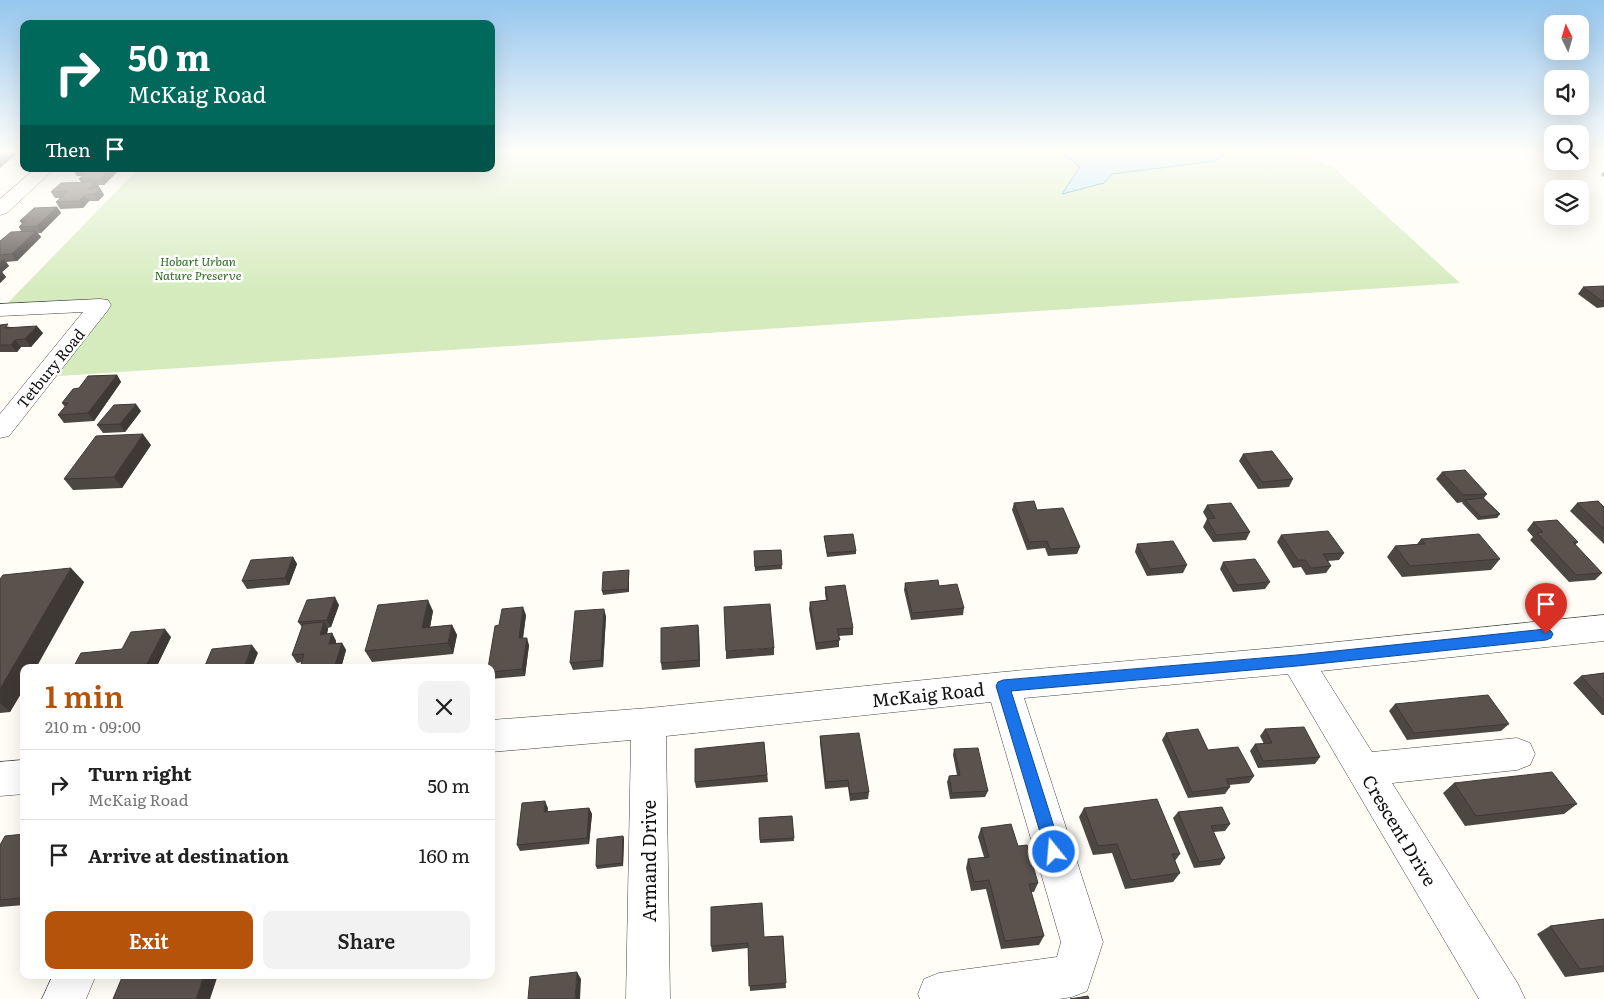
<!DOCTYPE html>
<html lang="en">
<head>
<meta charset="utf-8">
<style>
	body { margin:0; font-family:Literata,serif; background:#f2f2f2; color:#222; height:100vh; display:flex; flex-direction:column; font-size:19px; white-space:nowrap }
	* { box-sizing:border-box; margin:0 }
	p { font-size:16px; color:#767676 }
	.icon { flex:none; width:28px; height:28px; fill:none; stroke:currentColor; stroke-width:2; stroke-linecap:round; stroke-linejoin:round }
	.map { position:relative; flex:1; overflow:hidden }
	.panel { position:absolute; left:20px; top:664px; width:475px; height:315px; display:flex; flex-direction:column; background:#fff; border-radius:10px; box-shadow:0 5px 20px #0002 }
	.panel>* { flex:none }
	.banner { position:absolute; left:20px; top:20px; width:475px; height:152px; border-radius:10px; box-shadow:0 5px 20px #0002; background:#00695c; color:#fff; overflow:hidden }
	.needle { width:32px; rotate:355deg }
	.tools { position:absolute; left:1544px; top:15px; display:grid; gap:10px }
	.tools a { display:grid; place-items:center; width:45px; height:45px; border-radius:10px; background:#fff; box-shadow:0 5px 20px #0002; font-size:25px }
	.pin { position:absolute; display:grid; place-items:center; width:42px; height:42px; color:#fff; margin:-51px -21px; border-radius:50% 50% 50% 0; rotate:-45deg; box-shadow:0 0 5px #0007 }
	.pin .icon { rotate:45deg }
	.me { position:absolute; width:55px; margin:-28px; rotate:343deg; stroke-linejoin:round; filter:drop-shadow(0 0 4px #0008) }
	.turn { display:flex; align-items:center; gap:18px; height:105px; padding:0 25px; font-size:22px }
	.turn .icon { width:65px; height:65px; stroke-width:2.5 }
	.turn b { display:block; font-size:35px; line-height:42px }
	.then { display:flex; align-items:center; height:48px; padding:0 25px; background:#0003; gap:10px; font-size:19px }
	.round { display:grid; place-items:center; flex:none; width:52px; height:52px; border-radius:10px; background:#f2f2f2 }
	.overview { display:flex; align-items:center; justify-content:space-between; height:85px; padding:0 25px }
	h1 { font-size:30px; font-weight:600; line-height:38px; color:#b45309 }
	.primary-button { display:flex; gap:10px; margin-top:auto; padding:10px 25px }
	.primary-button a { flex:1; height:58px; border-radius:10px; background:#b45309; color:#fff; font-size:20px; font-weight:600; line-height:58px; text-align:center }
	.primary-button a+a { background:#f2f2f2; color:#222 }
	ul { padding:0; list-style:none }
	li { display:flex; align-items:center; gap:15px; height:70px; padding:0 25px; border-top:1px solid #e0e0e0 }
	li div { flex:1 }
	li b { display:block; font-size:19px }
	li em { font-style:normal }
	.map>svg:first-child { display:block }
	.green { fill:#d5ebbd }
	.water { fill:#b9e0f7; stroke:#3f96cf }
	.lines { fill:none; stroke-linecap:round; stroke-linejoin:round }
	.minor-casing { stroke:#444; stroke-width:1 }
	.minor { fill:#fff; fill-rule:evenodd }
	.wall { fill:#4d4742 }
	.shaded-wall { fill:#3f3936 }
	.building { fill:#5a524d; stroke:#3f3936 }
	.route { fill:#1a73e8; stroke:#114b97 }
	.labels { text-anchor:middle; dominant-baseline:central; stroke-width:5; stroke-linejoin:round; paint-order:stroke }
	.far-park-label { font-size:12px; font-style:italic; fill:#2f6b1f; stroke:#fff }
	.street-label { font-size:15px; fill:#111; stroke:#fff }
	.near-street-label { font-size:18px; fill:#111; stroke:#fff }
</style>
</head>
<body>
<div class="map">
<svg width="1604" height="999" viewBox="0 0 1604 999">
	<rect width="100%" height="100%" fill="#fffdf5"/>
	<polygon class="green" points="491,151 1293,151 1333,167 1460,283 44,377 99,306 1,310 138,169 491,169"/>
	<polygon class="water" points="1060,151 1227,151 1216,161 1112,174 1104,183 1062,194 1080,167"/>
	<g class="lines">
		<g class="minor-casing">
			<g id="minor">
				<polygon points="35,169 54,169 7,213 0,215 0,199"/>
				<polygon points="100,299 108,300 111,305 108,310 9,436 0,438 0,414 83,312 0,316 0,304"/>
				<polygon points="1604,615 1604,641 1321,671 1372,752 1517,738 1530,743 1535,754 1530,765 1517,770 1392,783 1518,984 1525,999 1479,999 1288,674 1024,698 1103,942 1087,991 1072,997 1059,999 920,999 918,994 924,979 939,973 1057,957 1061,942 991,702 666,736 670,999 626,999 631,740 491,752 491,720 649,708 1003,672 1297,646"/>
				<polygon points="24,760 24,794 0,796 0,762"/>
				<polygon points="53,975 96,975 86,999 42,999"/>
			</g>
		</g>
		<use href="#minor" class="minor"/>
	</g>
	<g class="wall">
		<polygon points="74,169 120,169 104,185 98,185 104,195 98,201 89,201 83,208 60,209 56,202 61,198 55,198 51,192 81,182 79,179 83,176 77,176 73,170"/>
		<polygon points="1603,172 1604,172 1604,177 1601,175"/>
		<polygon points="57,207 61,213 41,233 38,233 41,237 17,261 6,262 9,266 2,272 6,277 0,283 0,241 21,231 19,227 22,224 20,221"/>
		<polygon points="1604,286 1604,307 1597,308 1578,294 1583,287"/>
		<polygon points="0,325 10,327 43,333 31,347 21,347 17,352 0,352"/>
		<polygon points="117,375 121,382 94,421 64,423 58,415 65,407 62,403 79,388"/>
		<polygon points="141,411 125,432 103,433 97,425"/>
		<polygon points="151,445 122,488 73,490 64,479"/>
		<polygon points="1243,454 1293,479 1289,487 1258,489 1239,461"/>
		<polygon points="1442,472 1487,494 1484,498 1500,514 1497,518 1478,520 1462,503 1463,502 1457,503 1436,479"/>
		<polygon points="1014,503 1037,510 1080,547 1077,554 1048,556 1045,548 1027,550 1012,510"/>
		<polygon points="1577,503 1604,507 1604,544 1570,511"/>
		<polygon points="1207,505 1250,532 1246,540 1213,542 1203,527 1207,519 1203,512"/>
		<polygon points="1533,522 1578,542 1575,545 1602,573 1595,580 1569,582 1530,540 1533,537 1527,530"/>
		<polygon points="1281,535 1344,553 1339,560 1328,561 1331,566 1326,573 1306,575 1301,567 1293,568 1277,542"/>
		<polygon points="824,536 856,551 856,554 827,557"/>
		<polygon points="1421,539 1500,559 1491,570 1402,577 1387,557 1395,546 1417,544"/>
		<polygon points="1137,544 1187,565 1183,573 1147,576 1135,552"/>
		<polygon points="781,550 782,569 755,571 754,551"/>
		<polygon points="293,557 297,564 289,585 247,589 242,581"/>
		<polygon points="1223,562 1270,582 1265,589 1233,592 1220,569"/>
		<polygon points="629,573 629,592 603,595 602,591"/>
		<polygon points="0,579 84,582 10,712 0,713"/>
		<polygon points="905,583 939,586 964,608 963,615 911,620 904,590"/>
		<polygon points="825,587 853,628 853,635 839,636 839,647 816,650 809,609 810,602 826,600 825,594"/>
		<polygon points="339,605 331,627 328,628 328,629 327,634 332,633 336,641 336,643 342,643 346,650 341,668 300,668 302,662 297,663 292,655 302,627 298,622"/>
		<polygon points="433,611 430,627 452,625 457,635 453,654 372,662 365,651"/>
		<polygon points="526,615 523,638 529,645 525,676 491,679 491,668 499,625"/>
		<polygon points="606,616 603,667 573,670 570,663"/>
		<polygon points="698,625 699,632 700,667 662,670 661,663"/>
		<polygon points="171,637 156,668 73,668 122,649"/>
		<polygon points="774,648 774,655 726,659 726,651"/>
		<polygon points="1604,673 1604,715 1602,715 1573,683 1581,676"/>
		<polygon points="1395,704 1509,724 1501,731 1407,740 1389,711"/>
		<polygon points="1265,729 1320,757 1315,764 1258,768 1250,751 1255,744 1264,744 1260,736"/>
		<polygon points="1166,733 1208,750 1254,776 1249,783 1229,785 1230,787 1225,794 1188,798 1162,740"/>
		<polygon points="820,736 869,792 868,799 850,801 848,787 825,789 820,743"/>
		<polygon points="764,742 768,782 696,788 695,782"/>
		<polygon points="954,749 988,791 985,797 950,799 947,782 949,776 957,775 953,755"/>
		<polygon points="1454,783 1577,804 1564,814 1465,826 1443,793"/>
		<polygon points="548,808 547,812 589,808 592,814 589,844 520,851 517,845"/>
		<polygon points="1084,808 1180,854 1175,861 1180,873 1173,882 1125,889 1112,853 1093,855 1079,817"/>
		<polygon points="1178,812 1230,824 1225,831 1213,832 1225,858 1220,865 1194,868 1173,818"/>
		<polygon points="792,816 794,841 760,843 759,818"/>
		<polygon points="981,828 1018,846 1038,883 1034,892 1031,892 1044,936 1039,945 1001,949 986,889 971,891 966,868 968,859 984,857 978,837"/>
		<polygon points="24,834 24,905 0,907 0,845"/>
		<polygon points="623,836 624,839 623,866 597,869 596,866"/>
		<polygon points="1604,919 1604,972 1565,977 1537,934 1550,926"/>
		<polygon points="783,936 786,988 750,991 748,948 712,952 711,946 764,937"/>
	</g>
	<g class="shaded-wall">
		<polygon points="9,151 19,151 19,152 0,168 0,158"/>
		<polygon points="110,169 120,169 104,185 100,179"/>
		<polygon points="96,182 100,188 88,189"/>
		<polygon points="100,188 104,195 98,201 94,194"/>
		<polygon points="85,195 89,201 83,208 79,201"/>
		<polygon points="57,207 61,213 41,233 37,226"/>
		<polygon points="36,231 41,237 17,261 12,254"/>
		<polygon points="4,259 9,266 2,272 6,277 0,283 0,262"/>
		<polygon points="37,326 43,333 31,347 25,339"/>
		<polygon points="15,340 21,347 17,352 11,345"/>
		<polygon points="117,375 121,382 94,421 88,413"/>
		<polygon points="136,404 141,411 125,432 120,424"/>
		<polygon points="143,434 151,445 122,488 114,477"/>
		<polygon points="293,557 297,564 289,585 285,578"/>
		<polygon points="71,568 84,582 36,668 24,668 24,689 10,712 0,703 0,689"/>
		<polygon points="629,570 629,592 628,589"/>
		<polygon points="335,597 339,605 331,627 327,620"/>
		<polygon points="428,600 433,611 428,638 422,628"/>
		<polygon points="523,607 526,615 522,645 519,638"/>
		<polygon points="604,609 606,616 603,667 601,660"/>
		<polygon points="324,622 328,629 325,642 320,635"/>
		<polygon points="452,625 457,635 453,654 448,643"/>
		<polygon points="698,625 699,632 700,667 699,660"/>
		<polygon points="165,629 171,637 156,668 150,668 147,664"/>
		<polygon points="332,633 336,641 333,651 329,644"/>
		<polygon points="527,638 529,645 525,676 522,669"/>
		<polygon points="342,643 346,650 341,668 334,668"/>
		<polygon points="252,645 258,653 252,668 244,668"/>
		<polygon points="545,801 548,808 547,819 544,812"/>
		<polygon points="589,808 592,814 589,844 587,838"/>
		<polygon points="623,836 624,839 623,866 622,863"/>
		<polygon points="24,890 24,901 20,898"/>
		<polygon points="577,972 581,979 580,999 575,999"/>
		<polygon points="204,975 218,975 210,999 196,999"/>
	</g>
	<g class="building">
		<polygon points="0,151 9,151 0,158"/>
		<polygon points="74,169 110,169 100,179 79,179 90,169 73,170"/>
		<polygon points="96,182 88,189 100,188 94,194 85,195 79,201 56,202 68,191 51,192 61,183"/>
		<polygon points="57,207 37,226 19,227 25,221 20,221 34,208"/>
		<polygon points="36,231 12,254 0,255 0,241 11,232"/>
		<polygon points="1604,286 1604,301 1602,301 1583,287"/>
		<polygon points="8,324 5,328 37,326 25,339 15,340 11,345 0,345 0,325"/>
		<polygon points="117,375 88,413 58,415 68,403 62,403 73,389 79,388 88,376"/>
		<polygon points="136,404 120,424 97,425 114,405"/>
		<polygon points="143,434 114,477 64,479 96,436"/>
		<polygon points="1272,451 1293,479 1262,482 1243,454"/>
		<polygon points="1465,470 1487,494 1463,495 1442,472"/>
		<polygon points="1483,498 1500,514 1481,517 1465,500"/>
		<polygon points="1034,501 1037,510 1063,508 1080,547 1050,549 1047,541 1029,542 1014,503"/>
		<polygon points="1598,501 1604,507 1604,529 1577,503"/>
		<polygon points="1231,503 1250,532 1216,535 1207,519 1215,518 1207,505"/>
		<polygon points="1557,520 1578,542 1573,542 1602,573 1576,575 1537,533 1543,532 1533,522"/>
		<polygon points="1328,531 1344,553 1323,554 1331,566 1311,568 1305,560 1298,560 1281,535"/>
		<polygon points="853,534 856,551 827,553 824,536"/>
		<polygon points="1479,534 1500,559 1410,566 1395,546 1425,544 1421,539"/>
		<polygon points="1173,541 1187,565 1150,569 1137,544"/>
		<polygon points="781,550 782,565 755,567 754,551"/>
		<polygon points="293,557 285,578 242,581 251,560"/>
		<polygon points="1255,559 1270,582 1237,585 1223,562"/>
		<polygon points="71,568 0,689 0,579 3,575"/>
		<polygon points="629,570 628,589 602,591 603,572"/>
		<polygon points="938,580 939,586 957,584 964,608 912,613 905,583"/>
		<polygon points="845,585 853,628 837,629 840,640 816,643 810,602 828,600 825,587"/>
		<polygon points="335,597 327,620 298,622 307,600"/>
		<polygon points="428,600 422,628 452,625 448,643 365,651 378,605"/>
		<polygon points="770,604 774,648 726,651 724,607"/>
		<polygon points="523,607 519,638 527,638 522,669 491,672 491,668 488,668 495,626 499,625 502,609"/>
		<polygon points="604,609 601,660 570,663 575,611"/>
		<polygon points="324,622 320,635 332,633 329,644 342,643 334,668 300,668 304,654 292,655 303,624"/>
		<polygon points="698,625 699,660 661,663 661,628"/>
		<polygon points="165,629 147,664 116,667 115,668 73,668 81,653 122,649 131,632"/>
		<polygon points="252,645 244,668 204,668 212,649"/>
		<polygon points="1604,673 1604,701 1581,676"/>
		<polygon points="1488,695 1509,724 1414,733 1395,704"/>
		<polygon points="1304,727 1320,757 1263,761 1255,744 1272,743 1265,729"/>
		<polygon points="1198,729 1208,750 1238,747 1254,776 1226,779 1230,787 1192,792 1166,733"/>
		<polygon points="859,733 869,792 850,794 848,780 826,782 820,736"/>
		<polygon points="764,742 767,775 695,782 695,749"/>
		<polygon points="978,748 988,791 952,793 949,776 960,775 954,749"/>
		<polygon points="1552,772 1577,804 1476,816 1454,783"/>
		<polygon points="1157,799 1180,854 1172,854 1180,873 1131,880 1117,844 1098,846 1084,808"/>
		<polygon points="545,801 544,812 589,808 587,838 517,845 522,803"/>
		<polygon points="1222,807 1230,824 1211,826 1225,858 1199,862 1178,812"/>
		<polygon points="792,816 794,838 760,840 759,818"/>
		<polygon points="1011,824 1018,846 1027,845 1038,883 1029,884 1044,936 1005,941 989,880 974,882 968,859 989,857 981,828"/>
		<polygon points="24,834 24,840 22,844 24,844 24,890 20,898 0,900 0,845 5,836"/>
		<polygon points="623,836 622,863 596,866 597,839"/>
		<polygon points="762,903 764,937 783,936 786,983 749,986 748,943 711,946 711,907"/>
		<polygon points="1604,919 1604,966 1580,969 1550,926"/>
		<polygon points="577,972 575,999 528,999 530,977"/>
		<polygon points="123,975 204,975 196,999 113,999"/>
		<polygon points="1088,996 1089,999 1070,999"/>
	</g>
	<linearGradient id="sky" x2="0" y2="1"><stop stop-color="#95c6ee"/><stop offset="0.52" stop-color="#fffefa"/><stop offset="1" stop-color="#fffefa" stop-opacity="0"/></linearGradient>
	<rect width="1604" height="291" fill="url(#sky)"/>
	<polygon class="route" points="1546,629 1551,631 1553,634 1551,638 1546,640 1297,666 1011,691 1062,852 1059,857 1054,859 1048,857 1046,852 996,686 998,682 1003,680 1297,655"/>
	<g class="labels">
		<g class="far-park-label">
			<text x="198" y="261">Hobart Urban<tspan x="198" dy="14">Nature Preserve</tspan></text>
		</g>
		<g class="street-label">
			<text transform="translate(50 368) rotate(-51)">Tetbury Road</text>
		</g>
		<g class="near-street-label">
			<text transform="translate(928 694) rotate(-6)">McKaig Road</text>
			<text transform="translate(1400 830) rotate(59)">Crescent Drive</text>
			<text transform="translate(648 861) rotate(-90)">Armand Drive</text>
		</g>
	</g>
</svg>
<div class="tools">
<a><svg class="needle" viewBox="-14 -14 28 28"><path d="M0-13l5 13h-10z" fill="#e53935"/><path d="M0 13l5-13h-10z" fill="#767676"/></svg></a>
<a><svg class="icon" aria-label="sound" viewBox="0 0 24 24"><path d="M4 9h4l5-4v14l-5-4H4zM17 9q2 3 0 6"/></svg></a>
<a><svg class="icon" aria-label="search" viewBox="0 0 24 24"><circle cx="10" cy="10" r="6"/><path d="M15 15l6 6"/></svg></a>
<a><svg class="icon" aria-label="layers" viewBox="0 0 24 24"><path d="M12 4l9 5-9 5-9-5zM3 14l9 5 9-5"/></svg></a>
</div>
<div class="pin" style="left:1546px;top:634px;background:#d93025"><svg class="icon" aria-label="arrive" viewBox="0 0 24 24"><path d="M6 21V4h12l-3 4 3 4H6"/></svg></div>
<svg class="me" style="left:1054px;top:852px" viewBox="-20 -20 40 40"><circle r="17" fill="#1a73e8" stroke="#fff" stroke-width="3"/><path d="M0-11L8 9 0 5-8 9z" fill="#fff"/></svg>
<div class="banner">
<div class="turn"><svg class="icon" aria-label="right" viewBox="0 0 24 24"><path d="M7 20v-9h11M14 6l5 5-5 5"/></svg><div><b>50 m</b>McKaig Road</div></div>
<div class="then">Then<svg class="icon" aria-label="arrive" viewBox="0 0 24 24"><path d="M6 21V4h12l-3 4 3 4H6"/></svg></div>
</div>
<section class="panel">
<div class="overview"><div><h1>1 min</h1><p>210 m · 09:00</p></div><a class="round"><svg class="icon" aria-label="close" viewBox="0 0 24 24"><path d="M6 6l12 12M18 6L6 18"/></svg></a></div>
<ul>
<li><svg class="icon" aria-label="right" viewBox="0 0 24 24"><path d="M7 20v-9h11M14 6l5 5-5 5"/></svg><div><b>Turn right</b><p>McKaig Road</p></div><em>50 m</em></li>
<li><svg class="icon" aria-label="arrive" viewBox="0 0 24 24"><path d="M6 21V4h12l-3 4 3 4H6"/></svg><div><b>Arrive at destination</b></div><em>160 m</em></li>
</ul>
<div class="primary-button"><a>Exit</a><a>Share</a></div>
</section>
</div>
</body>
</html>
